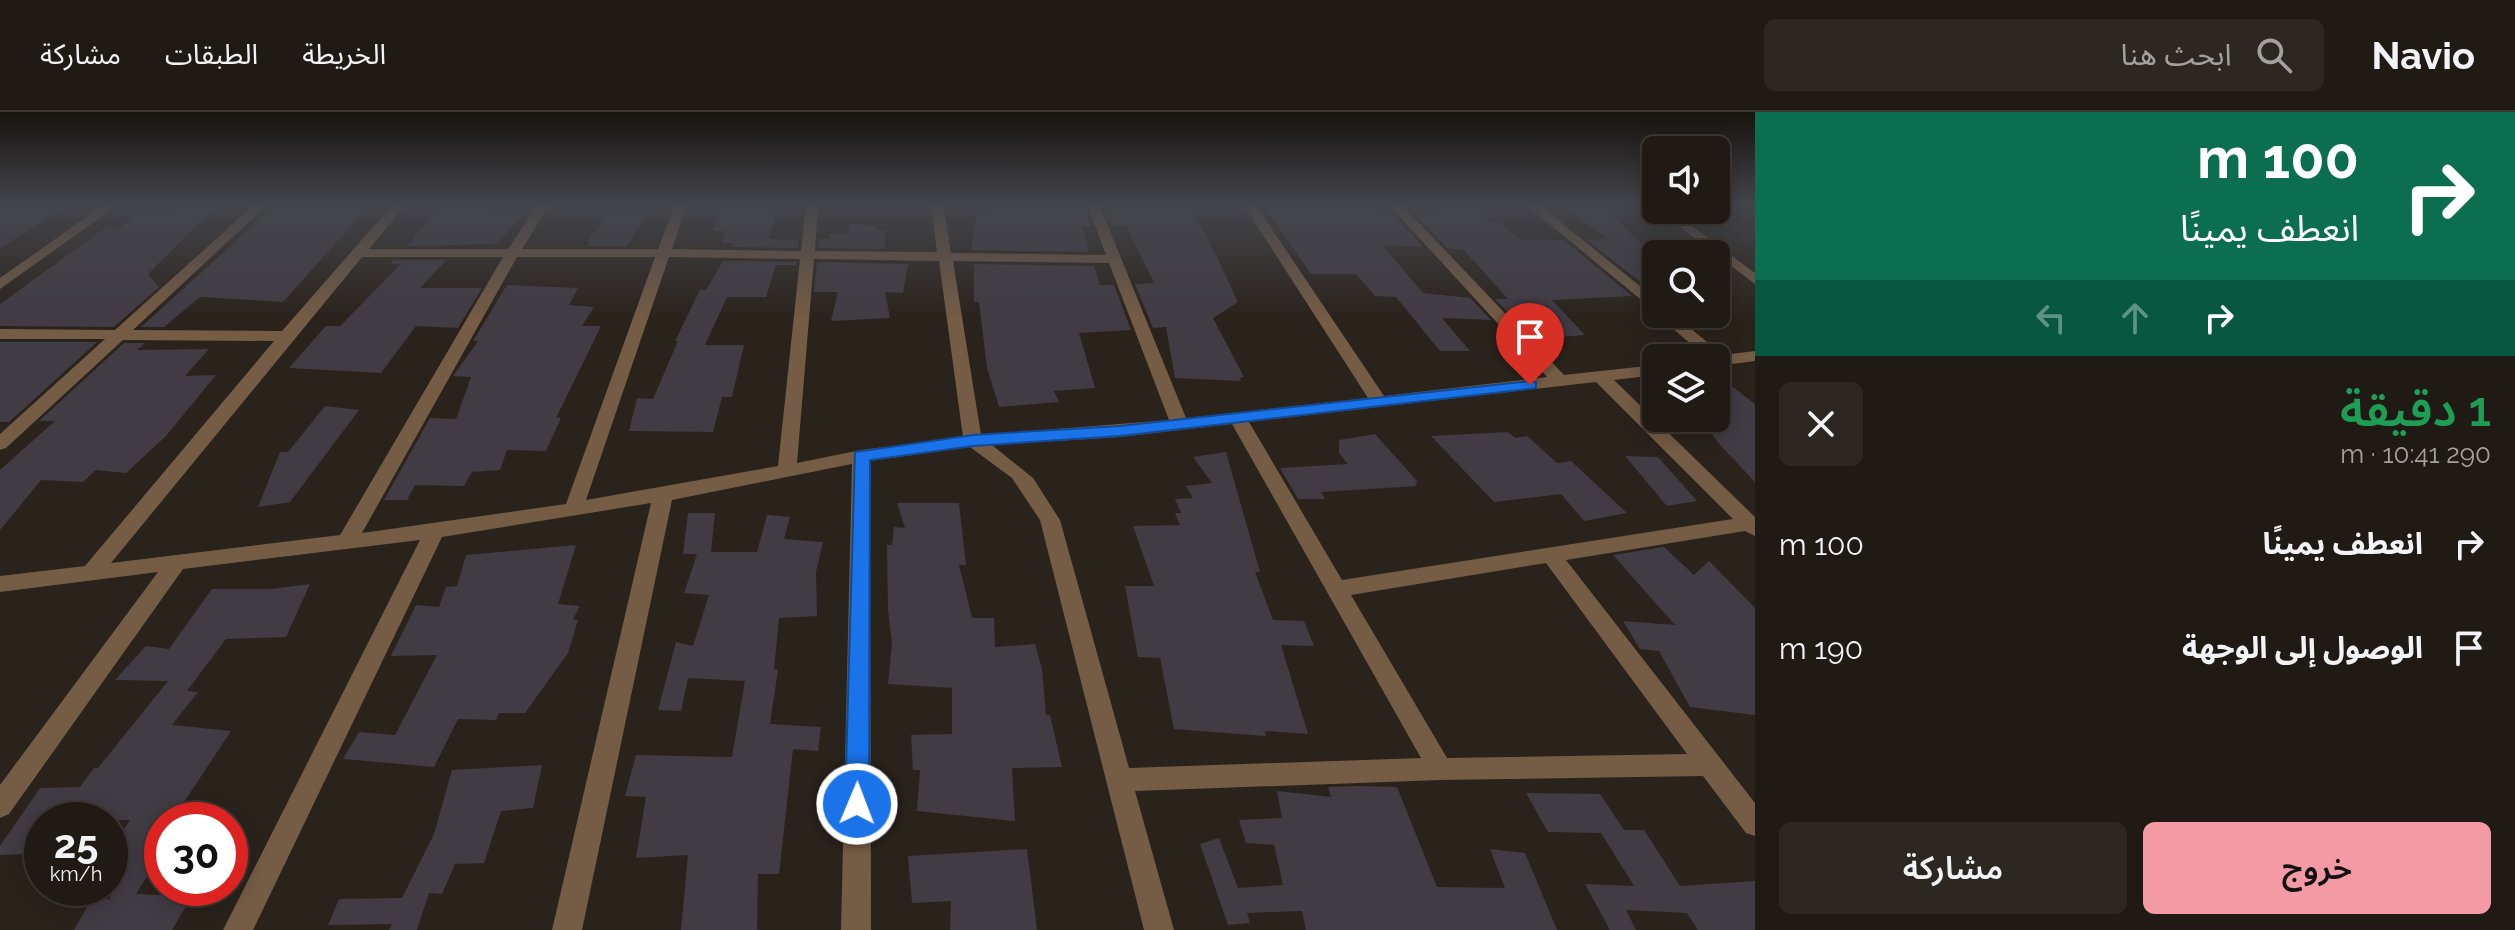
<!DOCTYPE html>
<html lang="ar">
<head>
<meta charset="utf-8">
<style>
	body { margin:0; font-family:Raleway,"Noto Sans Arabic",sans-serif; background:#2d2722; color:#f1f3f6; direction:rtl; height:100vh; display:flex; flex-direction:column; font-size:30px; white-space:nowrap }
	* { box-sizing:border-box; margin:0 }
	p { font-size:26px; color:#a2a1a0 }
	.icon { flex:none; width:44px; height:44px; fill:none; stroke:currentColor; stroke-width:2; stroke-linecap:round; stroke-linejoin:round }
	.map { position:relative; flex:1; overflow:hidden; direction:ltr }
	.panel { display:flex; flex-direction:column; background:#201a15; width:760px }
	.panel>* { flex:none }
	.top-card { background:#0b6e4f; color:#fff; overflow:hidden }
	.tools { position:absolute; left:1642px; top:24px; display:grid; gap:16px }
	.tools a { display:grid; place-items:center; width:88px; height:88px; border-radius:12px; background:#201a15; box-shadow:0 4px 20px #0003,0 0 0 2px #3d3834; font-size:40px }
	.speed { position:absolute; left:24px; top:690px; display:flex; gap:16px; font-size:40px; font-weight:700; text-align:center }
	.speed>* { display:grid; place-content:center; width:104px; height:104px; border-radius:50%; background:#201a15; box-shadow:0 4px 20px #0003,0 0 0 2px #3d3834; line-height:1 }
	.speed small { font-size:20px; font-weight:400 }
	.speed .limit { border:12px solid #d22; background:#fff; color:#111 }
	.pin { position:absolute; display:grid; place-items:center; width:68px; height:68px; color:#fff; margin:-82px -34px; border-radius:50% 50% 50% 0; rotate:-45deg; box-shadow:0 0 8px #0007 }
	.pin .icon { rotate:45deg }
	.me { position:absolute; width:88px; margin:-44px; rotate:1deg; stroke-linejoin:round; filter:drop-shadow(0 0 6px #0008) }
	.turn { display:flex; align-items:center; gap:28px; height:168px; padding:0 24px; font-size:36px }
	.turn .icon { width:104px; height:104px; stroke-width:2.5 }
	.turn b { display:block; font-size:56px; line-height:68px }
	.lanes { display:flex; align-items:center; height:76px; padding:0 24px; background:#0003; justify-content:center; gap:40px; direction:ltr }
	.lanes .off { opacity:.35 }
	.round { display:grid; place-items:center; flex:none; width:84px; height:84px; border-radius:12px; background:#2d2722 }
	.headline { display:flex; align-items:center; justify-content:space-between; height:136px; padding:0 24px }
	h1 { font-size:48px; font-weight:600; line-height:60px; color:#1e9e55 }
	.button { display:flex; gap:16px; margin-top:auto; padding:16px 24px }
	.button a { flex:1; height:92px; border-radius:12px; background:#f49aa5; color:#111; font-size:32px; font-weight:600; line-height:92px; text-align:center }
	.button a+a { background:#2d2722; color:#f1f3f6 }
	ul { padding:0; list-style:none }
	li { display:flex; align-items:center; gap:24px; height:104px; padding:0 24px }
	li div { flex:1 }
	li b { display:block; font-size:30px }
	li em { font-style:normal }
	header { display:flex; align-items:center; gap:48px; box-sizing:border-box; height:112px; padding:0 40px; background:#201a15; border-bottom:2px solid #3d3834 }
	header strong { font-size:38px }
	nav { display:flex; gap:44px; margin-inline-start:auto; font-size:28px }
	.search { width:560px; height:72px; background:#2d2722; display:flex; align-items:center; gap:20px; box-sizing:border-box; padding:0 28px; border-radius:12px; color:#a2a1a0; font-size:30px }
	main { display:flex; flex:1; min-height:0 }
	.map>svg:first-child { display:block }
	.building { fill:#413b44 }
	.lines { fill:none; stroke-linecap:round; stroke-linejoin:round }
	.minor { fill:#745c45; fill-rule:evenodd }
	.route { fill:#1a73e8; stroke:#114b97; stroke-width:2 }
</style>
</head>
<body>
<header>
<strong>Navio</strong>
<div class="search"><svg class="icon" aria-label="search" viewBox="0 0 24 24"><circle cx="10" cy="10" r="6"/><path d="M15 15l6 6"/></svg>ابحث هنا</div>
<nav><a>الخريطة</a><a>الطبقات</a><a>مشاركة</a></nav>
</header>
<main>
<section class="panel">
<div class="top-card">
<div class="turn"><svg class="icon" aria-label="right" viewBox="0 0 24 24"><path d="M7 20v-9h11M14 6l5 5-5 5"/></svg><div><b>100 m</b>انعطف يمينًا</div></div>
<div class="lanes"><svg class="icon off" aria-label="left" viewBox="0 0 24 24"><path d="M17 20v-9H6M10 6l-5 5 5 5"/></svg><svg class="icon off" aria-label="ahead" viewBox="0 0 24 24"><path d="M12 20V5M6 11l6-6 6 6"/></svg><svg class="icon" aria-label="right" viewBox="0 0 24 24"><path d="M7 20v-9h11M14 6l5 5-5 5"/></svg></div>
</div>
<div class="headline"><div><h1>1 دقيقة</h1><p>290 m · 10:41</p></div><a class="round"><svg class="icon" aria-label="close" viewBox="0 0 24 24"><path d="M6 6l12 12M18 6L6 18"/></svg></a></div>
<ul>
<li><svg class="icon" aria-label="right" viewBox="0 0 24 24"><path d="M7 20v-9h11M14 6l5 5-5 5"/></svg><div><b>انعطف يمينًا</b></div><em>100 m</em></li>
<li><svg class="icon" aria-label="arrive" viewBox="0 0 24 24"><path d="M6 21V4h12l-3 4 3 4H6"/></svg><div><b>الوصول إلى الوجهة</b></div><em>190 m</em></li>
</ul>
<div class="button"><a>خروج</a><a>مشاركة</a></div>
</section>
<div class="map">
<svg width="1755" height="818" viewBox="0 0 1755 818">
	<rect width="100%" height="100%" fill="#2a231c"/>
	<g class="building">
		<polygon points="19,92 70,92 0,136 0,96 12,96"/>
		<polygon points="218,92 148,162 159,175 114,215 0,214 0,192 105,116 119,117 138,101 168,101 175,93"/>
		<polygon points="277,92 353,92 348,97 366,97 283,190 200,185 164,215 141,215"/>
		<polygon points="724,92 777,92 769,127 799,128 798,136 731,135 733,131 722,131 726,119 712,119"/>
		<polygon points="996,92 1084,92 1092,114 1082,114 1089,140 971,138 977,102 992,103 992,95 997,95"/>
		<polygon points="1102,92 1187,94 1207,124 1238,190 1213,206 1244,265 1240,266 1241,269 1175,266 1166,215 1153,216 1135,172 1154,171 1126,114 1111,114"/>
		<polygon points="1263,92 1348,92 1352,95 1391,100 1423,135 1382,133 1423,181 1470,186 1491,208 1442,206 1470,239 1440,239 1396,185 1375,184 1356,162 1311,162"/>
		<polygon points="1429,92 1472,92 1490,110 1499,110 1520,128 1564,128 1632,184 1552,188 1585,223 1533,227 1495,187 1508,187 1464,138 1447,136 1415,102 1439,104"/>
		<polygon points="1560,92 1600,92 1651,141 1643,151 1656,163 1656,182 1587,128 1608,127"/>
		<polygon points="439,95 490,95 486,100 526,99 497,132 407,134"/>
		<polygon points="610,99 647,100 627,134 588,134 590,130 587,130"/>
		<polygon points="850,112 877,114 876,118 886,119 884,137 818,136 819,127 829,127 830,122 847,122"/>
		<polygon points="394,148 446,148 420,176 482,176 458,216 416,214 381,261 289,256 326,214 340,214 401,152 390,152"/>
		<polygon points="723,149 797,150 796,153 776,153 766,185 727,185 705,233 744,233 732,285 722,285 713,320 629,319 637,286 653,287 678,229 675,229 700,178 706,178"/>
		<polygon points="817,150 908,152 903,181 885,180 890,206 831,209 838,180 814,180"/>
		<polygon points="969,152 1094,154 1100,173 1114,173 1131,218 1079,221 1095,276 1054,279 1059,290 999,295 987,256 979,190 974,190 974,153"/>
		<polygon points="507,173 578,176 569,193 594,195 582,214 601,214 556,306 561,306 546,339 507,338 500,358 472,360 464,374 415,373 407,388 384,388 430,306 456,307 471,265 453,264 478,229 473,229"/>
		<polygon points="0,230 97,230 9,310 0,310"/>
		<polygon points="124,231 145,231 137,238 209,237 185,264 216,263 166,324 126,361 96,358 83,370 41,368 0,418 0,358 55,309 39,309"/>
		<polygon points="1716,262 1755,292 1755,370 1721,334 1700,306 1716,306"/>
		<polygon points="325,294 359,298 290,390 258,395 280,340 288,340"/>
		<polygon points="1508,320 1515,326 1527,324 1557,351 1571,349 1627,401 1584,409 1561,382 1494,390 1431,324"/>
		<polygon points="1375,322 1418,370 1415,370 1417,374 1321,380 1325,387 1298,387 1280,356 1348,352 1339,341 1339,328"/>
		<polygon points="1226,340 1260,460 1255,460 1273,508 1304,509 1314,534 1281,533 1308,622 1265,619 1266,624 1174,617 1160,546 1138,545 1125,474 1154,474 1133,414 1180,413 1175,401 1181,401 1175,387 1193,386 1186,374 1212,371 1193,345"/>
		<polygon points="1625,344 1658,345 1697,389 1667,394"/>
		<polygon points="897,391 959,391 966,453 959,453 972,506 994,506 995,535 1035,532 1042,557 1046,603 1050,603 1062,655 1012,656 1015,709 917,699 920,658 913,658 911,623 952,622 952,576 888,572 892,532 888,498 887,433 892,433 894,415 905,416"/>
		<polygon points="688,401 715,401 711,440 757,440 767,403 790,405 784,427 823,430 816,460 817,504 779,506 774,557 778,558 770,612 821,615 818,639 793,637 779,762 758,762 757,818 681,818 688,743 636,746 646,685 625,684 636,643 732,645 745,569 688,566 681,599 658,598 676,530 693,534 709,483 684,481 697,442 683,442"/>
		<polygon points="576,433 558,492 580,494 573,507 578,508 568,541 525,601 499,601 496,608 458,607 434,655 343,647 359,620 395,623 437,543 391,544 416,493 439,495 446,475 457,474 466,443"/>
		<polygon points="1664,435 1694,463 1709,449 1755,496 1755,603 1690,595 1659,539 1640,537 1623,509 1675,513 1613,443"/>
		<polygon points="310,472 286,525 226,527 187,579 198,580 172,613 231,619 172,708 162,708 162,740 136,782 192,784 172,818 74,818 91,788 110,787 110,738 130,708 42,708 42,714 23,742 0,743 0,734 40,676 80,675 94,656 98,656 168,569 115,568 146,534 169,537 212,477 271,477"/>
		<polygon points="542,653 533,696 501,699 484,751 455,752 442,782 429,781 417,818 389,818 392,812 328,813 339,787 402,786 434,722 452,658"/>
		<polygon points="1358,674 1397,675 1437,775 1505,776 1490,737 1525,741 1557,818 1306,818 1302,799 1247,801 1250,811 1228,813 1200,732 1219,726 1238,776 1283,773 1274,733 1246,731 1239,708 1282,706 1277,679 1331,685 1328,675"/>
		<polygon points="1526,681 1600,682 1624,718 1644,718 1680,774 1755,769 1755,818 1698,818 1687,801 1626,798 1636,818 1610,818 1585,772 1634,774 1601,721 1548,720"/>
		<polygon points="1027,737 1037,818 950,818 951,789 912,791 908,744"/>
	</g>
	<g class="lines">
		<g class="minor">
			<polygon points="105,92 119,92 0,177 0,166"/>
			<path d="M255,92H268L133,218L282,219L393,92H406L369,137H508L538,92H550L522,137H658L675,92H687L672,137L801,139L806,92H818L815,139L937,140L931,92H943L951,141L1106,143L1087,92H1099L1186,306L1368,286L1243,92H1255L1384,284L1547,265L1388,92H1401L1564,263L1656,253V263L1614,268L1755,405V424L1745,419L1566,448L1755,691V724L1746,721L1703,664L1440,668L1135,679L1174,818H1144L1040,408L1012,366L970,335L870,349L871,818H841L852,352L672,388L582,818H552L651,391L442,425L253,818H223L420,428L183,457L9,702L0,706V673L158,460L0,480V464L85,454L274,229L123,228L6,336L0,338V322L105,227H0V217L115,218ZM362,145H503L340,423L111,451ZM517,145H655L566,392L362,421ZM669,145L800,147L778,354L586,388ZM814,147L939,149L963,325L861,338L797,351ZM953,149L1109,151L1169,308L981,323ZM1596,270L1733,407L1342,468L1249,310ZM1232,312L1421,646L1129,656L1060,408L1033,366L992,333L1120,325ZM1546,451L1687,642L1447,646L1351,483Z"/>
			<polygon points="1525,92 1538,92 1656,187 1656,200"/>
			<polygon points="1656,97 1670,98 1755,161 1755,172"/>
			<polygon points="1656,202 1673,202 1723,243 1755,239 1755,249 1716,254 1716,246 1707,246"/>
		</g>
	</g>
	<linearGradient id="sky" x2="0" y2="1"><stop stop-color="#17130f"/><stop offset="0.45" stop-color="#44454b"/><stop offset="1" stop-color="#44454b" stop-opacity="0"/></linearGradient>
	<rect width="1755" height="206" fill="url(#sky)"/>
	<polygon class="route" points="1530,269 1536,270 1536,276 1120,324 973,334 870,348 869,692 866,699 857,702 849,699 845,692 855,340 973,323 1120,314"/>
</svg>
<div class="tools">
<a><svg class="icon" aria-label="sound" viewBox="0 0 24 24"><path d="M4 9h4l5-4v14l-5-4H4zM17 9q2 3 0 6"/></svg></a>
<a><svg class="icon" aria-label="search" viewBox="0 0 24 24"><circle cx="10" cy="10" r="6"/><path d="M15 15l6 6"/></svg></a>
<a><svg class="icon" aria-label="layers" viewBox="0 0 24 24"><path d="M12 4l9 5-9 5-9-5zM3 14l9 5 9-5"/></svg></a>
</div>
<div class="speed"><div>25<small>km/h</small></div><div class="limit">30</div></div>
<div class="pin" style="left:1530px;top:273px;background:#d93025"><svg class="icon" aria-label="arrive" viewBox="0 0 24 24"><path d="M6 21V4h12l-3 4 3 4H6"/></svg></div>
<svg class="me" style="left:857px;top:692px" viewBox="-20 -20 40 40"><circle r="17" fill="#1a73e8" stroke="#fff" stroke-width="3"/><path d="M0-11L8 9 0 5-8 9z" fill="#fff"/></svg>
</div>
</main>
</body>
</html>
